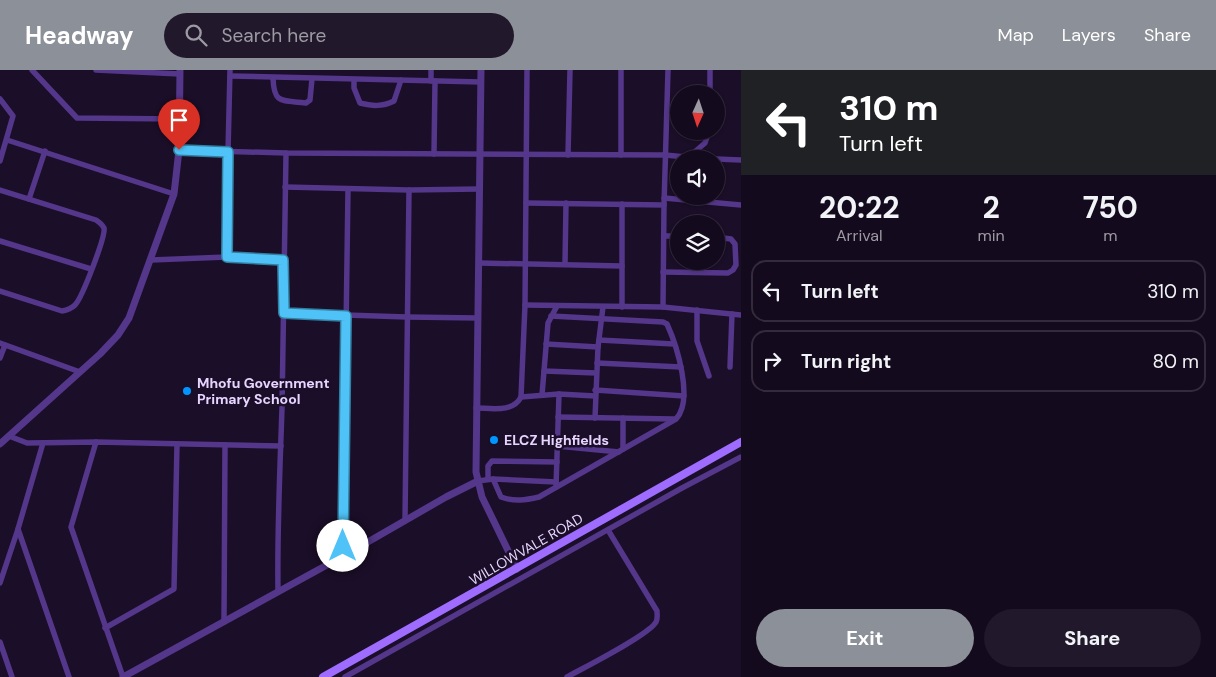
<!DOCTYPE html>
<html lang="en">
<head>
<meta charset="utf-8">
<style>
	body { margin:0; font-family:"DM Sans",sans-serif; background:#21182b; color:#f1f3f6; height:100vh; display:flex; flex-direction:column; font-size:19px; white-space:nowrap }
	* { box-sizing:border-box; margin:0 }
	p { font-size:16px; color:#9d9aa4 }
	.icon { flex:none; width:28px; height:28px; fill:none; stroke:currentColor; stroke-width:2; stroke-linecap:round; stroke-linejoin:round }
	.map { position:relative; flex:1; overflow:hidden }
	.panel { display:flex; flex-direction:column; background:#140a1e; width:475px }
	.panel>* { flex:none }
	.banner { background:#202124; color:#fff; overflow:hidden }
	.needle { width:32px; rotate:183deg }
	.fabs { position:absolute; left:670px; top:15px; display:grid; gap:10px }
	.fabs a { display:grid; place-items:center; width:55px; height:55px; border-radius:50%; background:#140a1e; box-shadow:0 1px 4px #0004,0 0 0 1px #332b3c; font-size:25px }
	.pin { position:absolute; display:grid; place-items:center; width:42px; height:42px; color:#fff; margin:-51px -21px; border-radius:50% 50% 50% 0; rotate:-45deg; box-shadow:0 0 5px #0007 }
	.pin .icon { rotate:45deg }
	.me { position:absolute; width:55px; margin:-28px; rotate:0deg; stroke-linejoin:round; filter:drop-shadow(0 0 4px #0008) }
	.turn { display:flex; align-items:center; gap:18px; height:105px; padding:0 15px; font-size:22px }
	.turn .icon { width:65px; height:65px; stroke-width:2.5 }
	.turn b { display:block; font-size:35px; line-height:42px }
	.eta { display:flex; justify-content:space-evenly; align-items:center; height:85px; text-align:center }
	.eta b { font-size:30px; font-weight:700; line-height:35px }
	.action { display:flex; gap:10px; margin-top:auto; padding:10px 15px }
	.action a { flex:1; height:58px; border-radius:30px; background:#8c9099; color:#fff; font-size:20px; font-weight:700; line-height:58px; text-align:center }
	.action a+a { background:#21182b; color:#f1f3f6 }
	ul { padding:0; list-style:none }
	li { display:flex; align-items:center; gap:15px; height:62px; margin:0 10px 8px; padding:0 5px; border:2px solid #332b3c; border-radius:15px }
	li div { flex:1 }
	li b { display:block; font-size:19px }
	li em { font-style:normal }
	header { display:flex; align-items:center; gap:30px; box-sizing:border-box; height:70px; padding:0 25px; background:#8c9099; color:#fff }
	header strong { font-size:24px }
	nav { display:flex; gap:28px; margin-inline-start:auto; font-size:18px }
	.search { width:350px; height:45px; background:#21182b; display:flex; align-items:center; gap:12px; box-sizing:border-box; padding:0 18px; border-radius:28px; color:#9d9aa4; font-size:19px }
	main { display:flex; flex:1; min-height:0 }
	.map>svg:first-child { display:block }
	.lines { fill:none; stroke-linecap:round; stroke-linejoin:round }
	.minor { stroke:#54368a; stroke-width:5.5 }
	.tertiary { stroke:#54368a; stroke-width:7 }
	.secondary { stroke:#9e6cff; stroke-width:8 }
	.route-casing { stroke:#337fa1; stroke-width:12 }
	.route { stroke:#4fc3f7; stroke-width:9 }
	.poi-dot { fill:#0196ff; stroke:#1b0e28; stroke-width:2 }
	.labels { text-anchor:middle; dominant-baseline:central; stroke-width:5; stroke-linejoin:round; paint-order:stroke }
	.poi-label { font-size:14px; font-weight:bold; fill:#e7d5ff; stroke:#1b0e28; text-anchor:start }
	.street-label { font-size:14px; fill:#e7d5ff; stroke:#1b0e28 }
</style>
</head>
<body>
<header>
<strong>Headway</strong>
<div class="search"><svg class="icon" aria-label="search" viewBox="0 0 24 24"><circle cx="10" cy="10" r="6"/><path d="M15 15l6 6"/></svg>Search here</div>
<nav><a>Map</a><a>Layers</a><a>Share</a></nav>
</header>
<main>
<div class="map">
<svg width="741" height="607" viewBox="0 0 741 607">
	<rect width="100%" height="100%" fill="#1b0e28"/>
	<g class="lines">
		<g class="minor">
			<polyline points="32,0 77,48 178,49"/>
			<polyline points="96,0 180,4"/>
			<polyline points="431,0 431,11"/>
			<polyline points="621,0 621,85"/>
			<polyline points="230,6 481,12"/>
			<path d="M273,8C274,35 282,30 306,33L310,30L312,9"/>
			<path d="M354,10V18L360,33C372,36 382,37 394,31L401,10"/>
			<polyline points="710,24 710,0"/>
			<polyline points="0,29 13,46 0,91"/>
			<polyline points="7,70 174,124"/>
			<polyline points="179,80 286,83 665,85 707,89"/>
			<polyline points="434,84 435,11"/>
			<polyline points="568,85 570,0"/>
			<polyline points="690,86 705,73 709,61"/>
			<polyline points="716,89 741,90"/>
			<polyline points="285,117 409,120 479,119"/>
			<path d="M0,120L96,150C99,152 102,154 104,158C106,166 82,228 75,235C71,239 68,240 62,241L0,221"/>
			<polyline points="664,128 741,135"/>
			<polyline points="29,129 45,81"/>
			<polyline points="526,133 664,135"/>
			<polyline points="664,166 679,166"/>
			<polyline points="0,171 91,199"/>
			<polyline points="227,187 228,82 230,0"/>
			<polyline points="151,190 227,187 283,190"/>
			<polyline points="479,193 622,196"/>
			<polyline points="565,194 566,133"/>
			<polyline points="663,202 728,203 733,200 736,195 735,174 731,169 716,167"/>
			<polyline points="525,235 663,237 741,245"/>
			<polyline points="622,237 622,134"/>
			<polyline points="663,237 664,135 668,0"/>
			<polyline points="697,240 697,271 709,306"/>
			<polyline points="284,243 407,247 478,248"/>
			<polyline points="599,270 674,274"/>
			<polyline points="0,273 80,302"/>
			<polyline points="546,274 598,277"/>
			<polyline points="0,288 5,275"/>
			<polyline points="597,293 681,297"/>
			<polyline points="730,297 732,244"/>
			<polyline points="544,301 596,303"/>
			<polyline points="595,320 684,326"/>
			<polyline points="542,325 548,253 557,236"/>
			<polyline points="521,327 559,324 595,326"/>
			<path d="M476,338C491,338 513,343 521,327L525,235L527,0"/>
			<polyline points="558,347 674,349"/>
			<polyline points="595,348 598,277 603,237"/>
			<polyline points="9,366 27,373 96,372 281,376"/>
			<polyline points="96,372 71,457 123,607"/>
			<polyline points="557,376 619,382"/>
			<polyline points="623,379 623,348"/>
			<polyline points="488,409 488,396 492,391 557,392"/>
			<path d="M493,409L501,427C514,432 526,430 539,427L676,349C694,330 677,276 667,254L663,252L551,246"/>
			<polyline points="478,411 493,409 556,412"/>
			<polyline points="556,417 559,324"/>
			<polyline points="405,450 409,120"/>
			<polyline points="18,459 69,607"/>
			<polyline points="347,484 343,472 348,119"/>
			<polyline points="0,513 18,459 43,373"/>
			<path d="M278,521C277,460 280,399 282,338C284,253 285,168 286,83"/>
			<polyline points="224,552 225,375"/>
			<polyline points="105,558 174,519 177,374"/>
			<polyline points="0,572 12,607"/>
			<polyline points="345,607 682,418 741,387"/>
			<path d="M567,607C583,598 649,565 656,552C658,548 657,545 657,541L608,460"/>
		</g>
		<g class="tertiary">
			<polyline points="481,0 476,402 482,427 517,499"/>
			<polyline points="0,374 100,284 118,265 129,248 174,124 179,80 180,0"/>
			<polyline points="123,607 347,484 446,427 478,411"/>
		</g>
		<polyline class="secondary" points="323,607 741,372"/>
	</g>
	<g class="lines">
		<g class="route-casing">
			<polyline id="route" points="179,80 228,82 227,187 283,190 284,243 346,246 343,476"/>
		</g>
		<use href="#route" class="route"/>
	</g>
	<g class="poi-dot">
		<circle cx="187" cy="321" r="5"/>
		<circle cx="494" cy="370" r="5"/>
	</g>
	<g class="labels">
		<g class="poi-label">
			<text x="197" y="313">Mhofu Government<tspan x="197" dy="16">Primary School</tspan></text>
			<text x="504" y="370">ELCZ Highfields</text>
		</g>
		<g class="street-label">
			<text transform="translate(526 479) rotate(-30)">WILLOWVALE ROAD</text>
		</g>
	</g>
</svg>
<div class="fabs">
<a><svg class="needle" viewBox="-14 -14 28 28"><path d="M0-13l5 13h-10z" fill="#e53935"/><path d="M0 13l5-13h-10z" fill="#9d9aa4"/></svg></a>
<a><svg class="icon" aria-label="sound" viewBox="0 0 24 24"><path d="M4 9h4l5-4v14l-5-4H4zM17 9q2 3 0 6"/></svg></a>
<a><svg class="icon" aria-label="layers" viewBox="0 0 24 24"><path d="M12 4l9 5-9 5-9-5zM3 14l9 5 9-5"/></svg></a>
</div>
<div class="pin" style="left:179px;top:80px;background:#d93025"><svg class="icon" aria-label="arrive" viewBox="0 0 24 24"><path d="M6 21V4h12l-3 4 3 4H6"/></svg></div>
<svg class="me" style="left:343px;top:476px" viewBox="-20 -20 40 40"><circle r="19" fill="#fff"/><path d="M0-13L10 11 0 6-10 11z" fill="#4fc3f7"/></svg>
</div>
<section class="panel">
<div class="banner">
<div class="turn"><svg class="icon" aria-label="left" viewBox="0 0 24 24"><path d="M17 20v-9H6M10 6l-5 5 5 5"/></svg><div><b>310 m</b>Turn left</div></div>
</div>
<div class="eta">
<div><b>20:22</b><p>Arrival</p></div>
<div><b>2</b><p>min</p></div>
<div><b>750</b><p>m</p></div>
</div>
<ul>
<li><svg class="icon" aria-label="left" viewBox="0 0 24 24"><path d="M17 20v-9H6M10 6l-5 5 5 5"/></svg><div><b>Turn left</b></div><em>310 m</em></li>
<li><svg class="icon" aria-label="right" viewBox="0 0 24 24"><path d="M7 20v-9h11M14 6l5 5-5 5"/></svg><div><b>Turn right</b></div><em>80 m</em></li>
</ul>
<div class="action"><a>Exit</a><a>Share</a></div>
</section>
</main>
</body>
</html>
